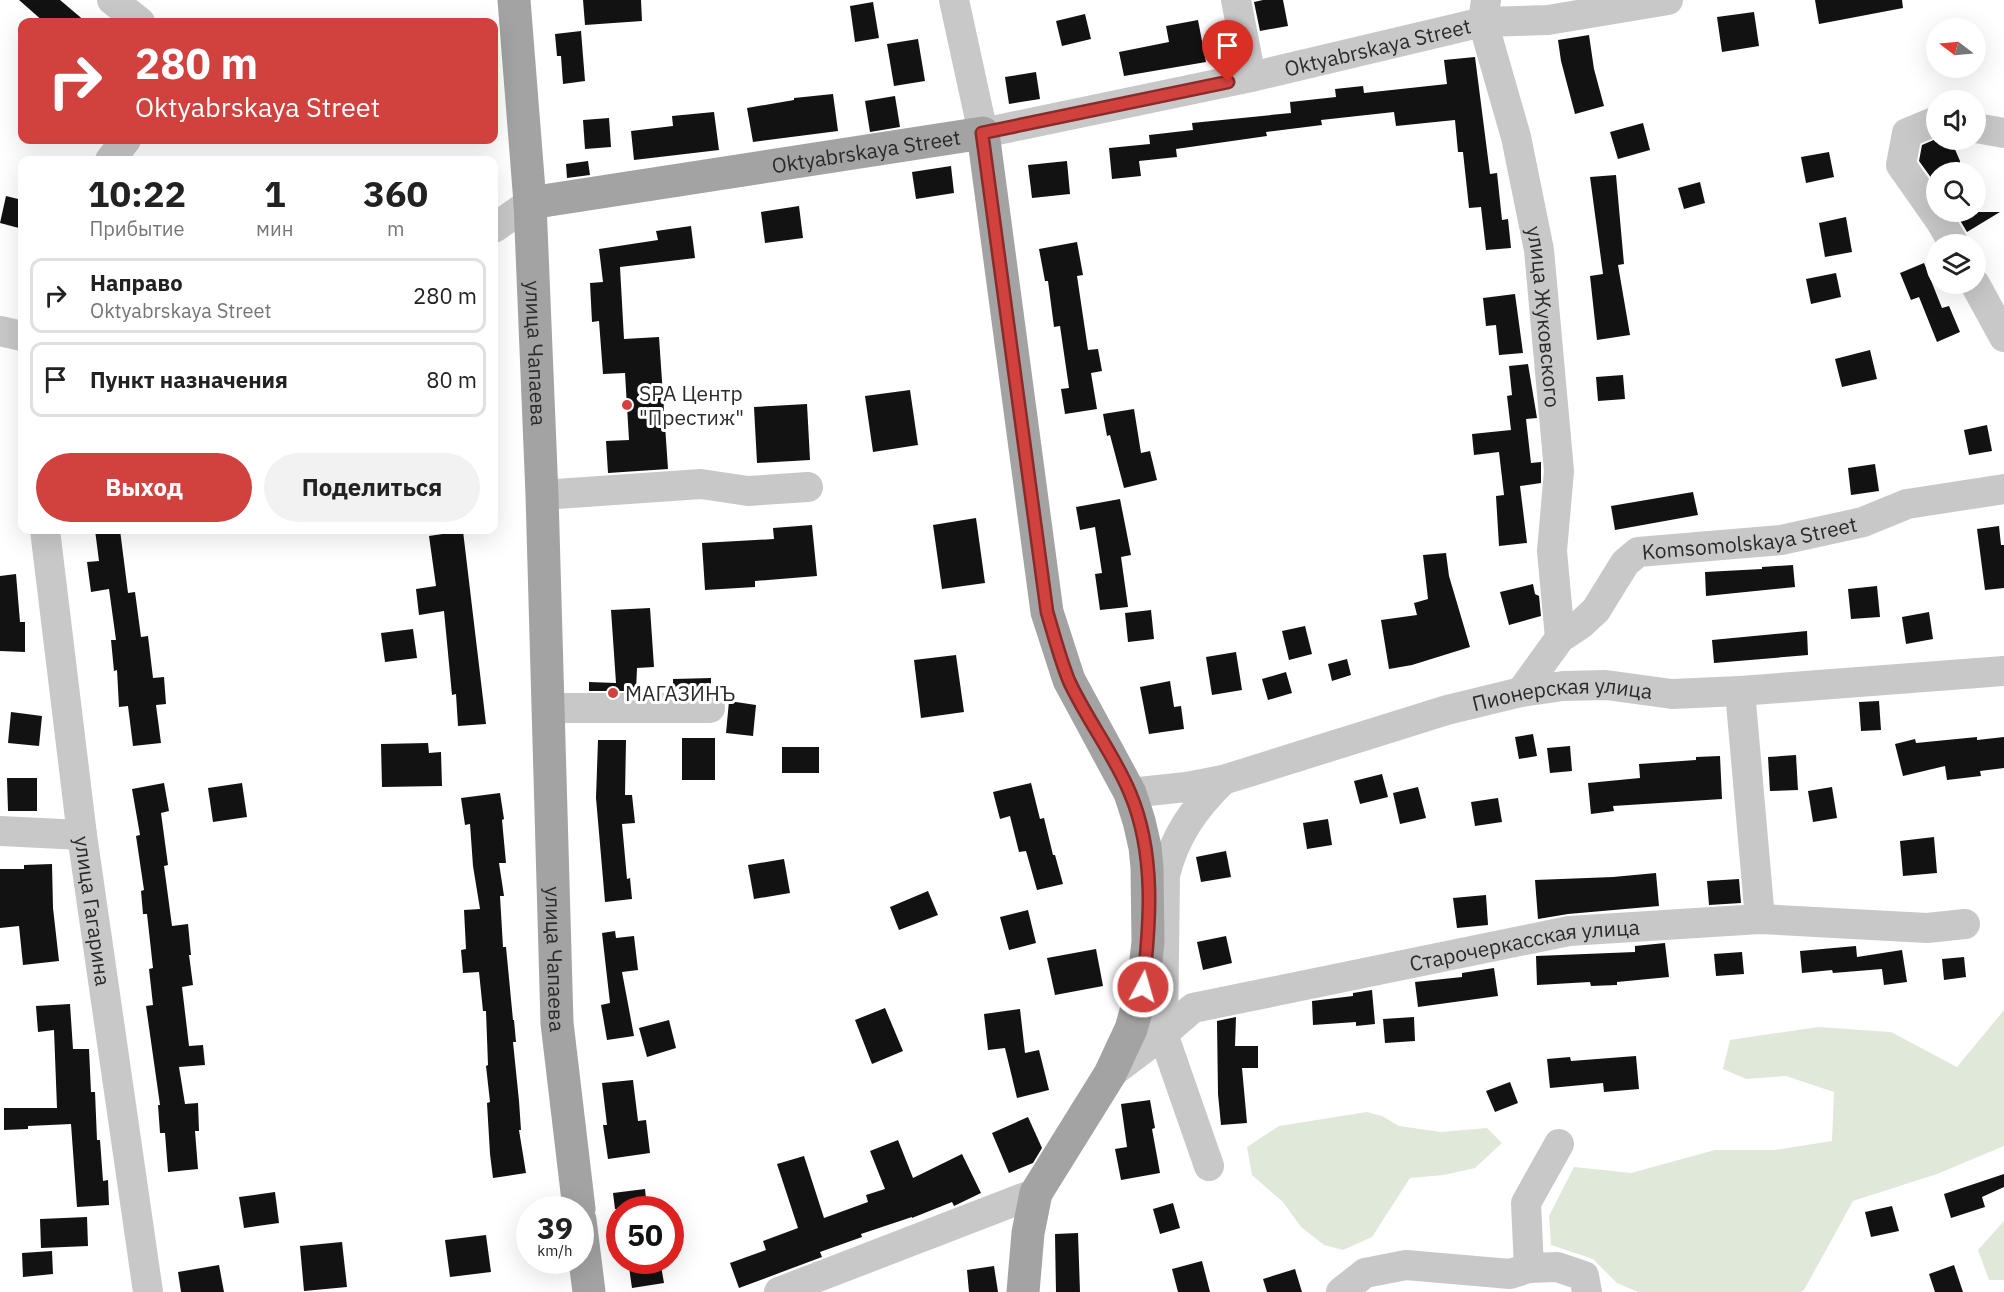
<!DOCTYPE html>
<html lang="ru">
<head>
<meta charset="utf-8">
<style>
	body { margin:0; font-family:"IBM Plex Sans",sans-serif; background:#f2f2f2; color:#222; height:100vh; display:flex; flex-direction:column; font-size:22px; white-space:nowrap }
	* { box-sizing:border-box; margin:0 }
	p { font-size:20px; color:#767676 }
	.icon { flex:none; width:33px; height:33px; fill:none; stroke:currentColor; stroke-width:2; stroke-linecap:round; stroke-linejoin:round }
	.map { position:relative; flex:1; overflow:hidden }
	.drawer { position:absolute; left:18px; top:156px; width:480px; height:378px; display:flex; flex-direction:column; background:#fff; border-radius:12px; box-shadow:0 6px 24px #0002 }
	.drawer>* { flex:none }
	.banner { position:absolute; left:18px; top:18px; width:480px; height:126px; border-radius:12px; box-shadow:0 6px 24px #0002; background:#d1423f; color:#fff; overflow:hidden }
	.needle { width:39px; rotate:286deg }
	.fabs { position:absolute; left:1926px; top:18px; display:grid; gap:12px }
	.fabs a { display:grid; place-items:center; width:60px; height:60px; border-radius:50%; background:#fff; box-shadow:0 6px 24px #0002; font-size:30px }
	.speed { position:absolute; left:516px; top:1196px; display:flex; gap:12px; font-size:30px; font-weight:700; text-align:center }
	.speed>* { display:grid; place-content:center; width:78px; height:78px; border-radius:50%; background:#fff; box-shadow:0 6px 24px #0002; line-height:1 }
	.speed small { font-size:15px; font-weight:400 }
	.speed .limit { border:9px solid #d22; background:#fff; color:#111 }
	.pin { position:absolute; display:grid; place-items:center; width:51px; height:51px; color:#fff; margin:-62px -26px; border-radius:50% 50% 50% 0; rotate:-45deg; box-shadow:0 0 6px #0007 }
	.pin .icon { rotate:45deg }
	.me { position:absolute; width:66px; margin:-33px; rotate:6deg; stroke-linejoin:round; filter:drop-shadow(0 0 4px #0008) }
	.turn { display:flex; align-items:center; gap:21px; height:126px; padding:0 18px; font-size:27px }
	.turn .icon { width:78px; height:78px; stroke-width:2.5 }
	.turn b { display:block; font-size:42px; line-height:51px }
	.eta { display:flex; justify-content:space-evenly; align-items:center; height:102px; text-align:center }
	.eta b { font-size:36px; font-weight:700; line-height:42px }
	.cta { display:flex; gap:12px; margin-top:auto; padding:12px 18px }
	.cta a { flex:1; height:69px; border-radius:36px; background:#d1423f; color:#fff; font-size:24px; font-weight:700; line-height:69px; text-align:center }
	.cta a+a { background:#f2f2f2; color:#222 }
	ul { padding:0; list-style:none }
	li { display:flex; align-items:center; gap:18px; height:75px; margin:0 12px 9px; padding:0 6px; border:3px solid #e0e0e0; border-radius:12px }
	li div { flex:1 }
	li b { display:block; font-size:22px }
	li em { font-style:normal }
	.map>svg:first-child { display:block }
	.green { fill:#e0e8da }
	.building { fill:#121212 }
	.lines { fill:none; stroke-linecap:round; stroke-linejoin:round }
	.minor { stroke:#c8c8c8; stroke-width:30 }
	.major { stroke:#a3a3a3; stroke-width:33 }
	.route-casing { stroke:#882b29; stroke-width:15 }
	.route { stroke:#d1423f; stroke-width:10 }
	.poi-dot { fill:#d1423f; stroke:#fff; stroke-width:2 }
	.labels { text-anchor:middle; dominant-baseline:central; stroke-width:6; stroke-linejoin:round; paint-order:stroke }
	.street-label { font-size:21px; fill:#2b2b2b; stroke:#fff }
	.poi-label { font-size:21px; fill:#2b2b2b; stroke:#fff; text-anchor:start }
</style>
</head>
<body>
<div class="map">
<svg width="2004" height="1292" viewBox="0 0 2004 1292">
	<rect width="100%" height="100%" fill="#fff"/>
	<g class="green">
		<polygon points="2004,1010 2004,1146 1937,1174 1853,1201 1804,1290 1801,1292 1638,1292 1617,1283 1593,1259 1551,1245 1549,1216 1574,1167 1631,1173 1715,1150 1774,1150 1832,1141 1834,1092 1786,1076 1746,1079 1723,1069 1730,1040 1818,1027 1891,1032 1957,1067"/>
		<polygon points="1367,1112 1382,1116 1399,1126 1441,1132 1487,1128 1502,1143 1475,1168 1444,1175 1410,1178 1372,1237 1343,1250 1324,1245 1301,1227 1283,1202 1252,1175 1247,1147 1279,1126"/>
		<polygon points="2004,1221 2004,1280 1989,1280 1978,1250"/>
	</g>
	<g class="building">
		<polygon points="19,0 60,0 86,22 44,22"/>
		<polygon points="583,0 641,0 642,21 585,25"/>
		<polygon points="1263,0 1283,0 1288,26 1260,31 1254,2"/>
		<polygon points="1815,0 1902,0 1903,8 1819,24"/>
		<polygon points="873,2 879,38 855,42 850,6"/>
		<polygon points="1754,12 1759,46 1722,52 1717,17"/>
		<polygon points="1085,14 1091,39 1062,46 1056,21"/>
		<polygon points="1198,20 1206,62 1124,76 1119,52 1169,42 1166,26"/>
		<polygon points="581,31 585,81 563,84 561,56 557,56 555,34"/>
		<polygon points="1589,35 1594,69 1604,106 1575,114 1561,61 1558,40"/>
		<polygon points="918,39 925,81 894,86 887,44"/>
		<polygon points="1475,57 1490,174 1497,173 1502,220 1508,219 1511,248 1486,250 1481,207 1469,208 1463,152 1458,152 1455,120 1396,126 1394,112 1321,120 1322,125 1266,132 1267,136 1176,149 1177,157 1139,161 1141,176 1112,179 1109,148 1150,144 1149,135 1193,130 1192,123 1291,113 1290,102 1336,97 1335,89 1363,86 1364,93 1447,84 1444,60"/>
		<polygon points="1036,72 1040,99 1009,104 1005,77"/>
		<polygon points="833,94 838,131 753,142 747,108 794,100 794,98"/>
		<polygon points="895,96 900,127 870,132 865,101"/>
		<polygon points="714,112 719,150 634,160 631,131 673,126 672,116"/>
		<polygon points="609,118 611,147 585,149 583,120"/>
		<polygon points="1643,123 1650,150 1618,159 1610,132"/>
		<polygon points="1936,139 1951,140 1960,161 1960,168 1949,172 1936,172 1936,177 1932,179 1919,161 1922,145"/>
		<polygon points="1829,152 1834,177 1806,183 1801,157"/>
		<polygon points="588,161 590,175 567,178 566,164"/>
		<polygon points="1067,161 1070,194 1032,198 1028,165"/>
		<polygon points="951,166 954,193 916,199 912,172"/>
		<polygon points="1616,175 1624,264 1618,265 1630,335 1597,340 1590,276 1603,274 1590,177"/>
		<polygon points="1700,182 1705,203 1684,209 1678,188"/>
		<polygon points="6,196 22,200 22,216 19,228 0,223"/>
		<polygon points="799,206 803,238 765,243 761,212"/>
		<polygon points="1955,212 2000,212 1967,232"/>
		<polygon points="1846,217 1852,252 1825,257 1819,223"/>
		<polygon points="691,226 695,258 620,267 624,339 659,337 668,469 608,473 606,441 629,440 625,373 603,374 599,321 592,322 590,283 603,282 599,249 658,240 656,231"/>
		<polygon points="1077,242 1083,275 1077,276 1088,350 1098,349 1102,371 1091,373 1097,409 1065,414 1061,389 1069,388 1060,326 1054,327 1048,281 1045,281 1039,249"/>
		<polygon points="1924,263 1942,308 1949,306 1960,332 1937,342 1919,297 1911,300 1900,273"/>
		<polygon points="1836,273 1841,297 1811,304 1806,279"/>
		<polygon points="1515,294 1523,353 1499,355 1496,325 1486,326 1483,298"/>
		<polygon points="1870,350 1877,379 1842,387 1835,359"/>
		<polygon points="1528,364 1537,418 1526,419 1531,463 1541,462 1541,483 1520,486 1527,543 1499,546 1496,496 1504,495 1499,452 1474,455 1472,434 1511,430 1507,396 1512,395 1509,366"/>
		<polygon points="1623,375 1625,399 1598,401 1596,377"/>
		<polygon points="910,390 918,445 873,452 865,396"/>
		<polygon points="807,404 810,460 757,463 754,407"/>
		<polygon points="1134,409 1141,453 1150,451 1157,480 1124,488 1110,435 1107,436 1103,414"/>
		<polygon points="1987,425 1992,451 1969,455 1964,430"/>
		<polygon points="1875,464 1879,491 1851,495 1848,468"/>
		<polygon points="1693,492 1698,515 1615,530 1611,506"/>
		<polygon points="1120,499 1131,555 1121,557 1128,607 1100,610 1095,574 1102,573 1095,527 1080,530 1076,507"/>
		<polygon points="976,518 985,583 942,589 933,525"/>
		<polygon points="812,525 817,576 755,581 755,587 705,590 702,543 774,539 773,528"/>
		<polygon points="1999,526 2001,545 2004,545 2004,588 1985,590 1977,529"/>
		<polygon points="95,530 120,530 128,593 135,592 141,637 148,636 153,678 164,677 166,704 156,705 161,743 133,746 128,706 119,707 117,670 114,671 111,640 116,640 109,589 91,592 87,562 99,561"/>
		<polygon points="463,531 486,724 458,726 456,694 452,695 444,611 419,615 416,589 436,586 429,536"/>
		<polygon points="1446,553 1449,576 1470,647 1412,665 1389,669 1381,620 1417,615 1414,603 1428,599 1423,555"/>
		<polygon points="1793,565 1795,587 1706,596 1705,572 1762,569 1762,567"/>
		<polygon points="16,574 20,622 25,622 25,652 0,651 0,576"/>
		<polygon points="1533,584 1535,594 1539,596 1541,616 1509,625 1500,592"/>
		<polygon points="1877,586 1880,617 1851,619 1848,589"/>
		<polygon points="650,608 654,667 637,668 636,691 589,691 589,682 616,683 611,610"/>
		<polygon points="1151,610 1154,639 1128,642 1125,613"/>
		<polygon points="1929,612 1933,639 1906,644 1902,617"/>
		<polygon points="1305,626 1312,654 1289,660 1282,631"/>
		<polygon points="413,629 417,658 385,662 381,633"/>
		<polygon points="1807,631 1808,655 1714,663 1712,640"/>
		<polygon points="1236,652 1242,690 1212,695 1206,657"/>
		<polygon points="956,655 964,712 921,718 914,660"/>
		<polygon points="1347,659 1351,675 1332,681 1328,664"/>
		<polygon points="1286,672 1292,693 1268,700 1262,679"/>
		<polygon points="711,678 711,691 673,691 673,679"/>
		<polygon points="1170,681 1174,707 1181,706 1184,729 1149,734 1140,687"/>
		<polygon points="729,701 756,705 753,736 726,733"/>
		<polygon points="1879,701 1881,730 1861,731 1859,702"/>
		<polygon points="11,712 42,716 39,746 8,743"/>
		<polygon points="1533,734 1537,756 1519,759 1515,737"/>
		<polygon points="1977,737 1977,740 2004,737 2004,768 1980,771 1981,776 1947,780 1945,766 1903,776 1895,744 1915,739 1916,743"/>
		<rect x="682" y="738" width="33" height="42"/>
		<polygon points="598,740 626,740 625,795 632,795 635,823 622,824 627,879 630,878 632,899 605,902 596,798"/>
		<polygon points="428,743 429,753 441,752 442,786 382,787 381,744"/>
		<polygon points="1570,746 1572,771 1550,773 1547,748"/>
		<rect x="782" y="747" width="37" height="26"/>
		<polygon points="1796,755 1798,790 1770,791 1768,757"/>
		<polygon points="1720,756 1722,799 1613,806 1614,811 1591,814 1588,783 1640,778 1639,764 1696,760 1696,757"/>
		<polygon points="1382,774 1388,797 1360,804 1354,781"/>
		<polygon points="7,778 37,778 37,811 8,811"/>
		<polygon points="164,783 169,811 161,813 168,865 164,866 172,926 188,924 191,955 189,955 193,985 182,987 189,1046 203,1045 205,1065 179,1067 185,1104 198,1103 199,1131 195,1131 198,1169 168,1172 165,1133 160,1133 158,1105 160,1105 146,1006 153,1005 149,969 153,968 147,914 143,914 141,891 144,890 136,836 140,835 132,789"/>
		<polygon points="242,783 247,817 213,822 208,788"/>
		<polygon points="1031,783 1040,819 1044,818 1053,855 1055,855 1063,884 1037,890 1026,851 1019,852 1010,816 1000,819 993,792"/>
		<polygon points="1418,787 1426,818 1400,824 1393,793"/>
		<polygon points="1832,787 1837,818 1813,822 1808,791"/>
		<polygon points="500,793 504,819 502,820 506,863 499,863 504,896 500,896 503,947 506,947 513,1020 514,1020 516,1042 513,1042 519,1101 521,1130 519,1130 526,1173 493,1178 490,1154 487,1103 490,1102 486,1066 488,1065 486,1011 483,1011 479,972 463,973 461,950 466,949 464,910 480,909 473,866 470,824 465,825 461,798"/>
		<polygon points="1498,798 1502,822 1475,826 1471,802"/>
		<polygon points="1328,819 1332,845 1307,849 1303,823"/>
		<polygon points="1934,837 1937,873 1903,876 1900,841"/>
		<polygon points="1226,851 1231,877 1201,882 1196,857"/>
		<polygon points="784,859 790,893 754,899 748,865"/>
		<polygon points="52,864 53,908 59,961 23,965 19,926 0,928 0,869 24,869 24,865"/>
		<polygon points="1656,873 1659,906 1568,914 1538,919 1535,880 1613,877"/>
		<polygon points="1739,879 1741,903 1709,905 1707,881"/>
		<polygon points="928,891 938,915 899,930 890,907"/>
		<polygon points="1486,895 1488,925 1457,928 1453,898"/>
		<polygon points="1028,910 1036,943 1009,950 1000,917"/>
		<polygon points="615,931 616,938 634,936 638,970 622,972 634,1036 607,1040 601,1005 610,1003 602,933"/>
		<polygon points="1226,936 1232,963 1203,970 1197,942"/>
		<polygon points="1665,943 1669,977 1617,982 1617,985 1591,986 1590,982 1537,985 1536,956 1635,952 1635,946"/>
		<polygon points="1856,946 1857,957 1902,950 1907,982 1884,985 1882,969 1833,973 1832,970 1802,973 1800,951"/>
		<polygon points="1096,949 1103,986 1055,995 1047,958"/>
		<polygon points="1742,952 1744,974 1716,976 1714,954"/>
		<polygon points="1964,957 1966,977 1944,980 1942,959"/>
		<polygon points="1494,968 1498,996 1418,1007 1415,982 1462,977 1462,973"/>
		<polygon points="1372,990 1375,1024 1356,1026 1356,1022 1313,1025 1312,1001 1353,996 1353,993"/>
		<polygon points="70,1004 73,1049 89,1049 91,1092 95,1092 97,1140 100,1140 103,1181 108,1180 109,1205 77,1207 71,1124 28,1126 28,1129 4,1130 4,1108 57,1108 54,1030 38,1032 36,1006"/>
		<polygon points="885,1008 903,1051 872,1064 855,1020"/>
		<polygon points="1020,1009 1025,1053 1039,1050 1049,1090 1017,1098 1005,1048 988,1050 984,1014"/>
		<polygon points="1236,1017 1235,1046 1258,1046 1258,1068 1242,1068 1247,1123 1221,1125 1218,1094 1217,1021"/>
		<polygon points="1414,1017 1415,1041 1385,1043 1383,1019"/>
		<polygon points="669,1020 676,1048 647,1057 639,1028"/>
		<polygon points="1636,1056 1639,1089 1604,1092 1603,1083 1550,1088 1547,1059 1570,1057 1571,1061"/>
		<polygon points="633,1080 638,1121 646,1120 650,1153 608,1159 603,1125 607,1125 602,1083"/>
		<polygon points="1510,1082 1518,1103 1495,1112 1486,1091"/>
		<polygon points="1150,1100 1155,1128 1152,1129 1160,1173 1121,1180 1115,1149 1127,1147 1121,1104"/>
		<polygon points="1028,1117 1042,1148 1033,1163 1009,1173 992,1133"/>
		<polygon points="898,1140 913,1178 962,1154 981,1193 954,1206 952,1202 912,1218 912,1217 861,1234 862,1237 820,1252 822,1257 739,1288 730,1263 766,1250 763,1241 798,1228 777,1164 804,1156 824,1218 868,1202 866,1195 885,1189 870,1151"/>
		<polygon points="2004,1174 2004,1187 1982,1197 1985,1207 1951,1218 1944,1194"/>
		<polygon points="645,1189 647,1209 615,1209 613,1193"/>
		<polygon points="275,1192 279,1223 244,1228 239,1197"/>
		<polygon points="1173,1203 1180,1228 1160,1234 1153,1209"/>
		<polygon points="1892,1206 1899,1231 1871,1237 1865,1212"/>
		<polygon points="87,1217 88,1246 41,1248 40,1219"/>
		<polygon points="1078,1233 1080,1292 1056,1292 1055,1234"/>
		<polygon points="486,1235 491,1272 450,1277 445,1240"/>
		<polygon points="342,1242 347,1287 304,1291 300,1246"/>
		<polygon points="52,1251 53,1274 23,1277 22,1253"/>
		<polygon points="628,1260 660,1260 664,1283 632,1288"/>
		<polygon points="1202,1261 1210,1292 1178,1292 1172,1269"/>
		<polygon points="219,1265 224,1292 181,1292 178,1272"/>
		<polygon points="1954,1265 1963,1292 1935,1292 1929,1274"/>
		<polygon points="994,1266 998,1292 969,1292 967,1270"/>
		<polygon points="1295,1269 1302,1292 1267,1292 1263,1279"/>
	</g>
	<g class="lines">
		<g class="minor">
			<polyline points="112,0 140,22"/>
			<path id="s1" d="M954,0L983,133L1251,77L1483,22L1548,20L1668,0"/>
			<polyline points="1236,0 1251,77"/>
			<path id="s2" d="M1486,0L1483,22L1516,137L1539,250L1559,471L1552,551L1560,638"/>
			<polyline points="1936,121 1907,133 1901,165 1941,222 1954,244"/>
			<polyline points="1976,128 2004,133"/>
			<polyline points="110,160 126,140"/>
			<polyline points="494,228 530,203"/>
			<polyline points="1975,284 2004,337"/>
			<polyline points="0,331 22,336"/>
			<polyline points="542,495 701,484 748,491 808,487"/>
			<path id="s3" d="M45,530L82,835L148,1292"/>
			<polyline points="1740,691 1760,919"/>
			<path id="s4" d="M1521,692L1560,638L1581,624L1596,610L1625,563L1638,552L1781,540L1863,522L1907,504L2004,489"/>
			<polyline points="548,708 710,708"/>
			<path id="s5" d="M1130,793L1186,787L1223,780L1447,710L1521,692L1563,686L1606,685L1672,694L1740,691L2004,671"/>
			<polyline points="0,831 82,835"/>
			<path id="s6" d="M1110,1074L1163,1034L1193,1008L1569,931L1760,919L1927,928L1965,924"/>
			<path d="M1209,1166L1163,1034L1165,875C1175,835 1194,809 1223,780"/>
			<polyline points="1529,1268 1526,1203 1559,1144"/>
			<polyline points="779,1292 1036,1193"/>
			<polyline points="1341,1292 1365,1273 1406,1265 1510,1274 1529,1268 1557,1267 1584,1276 1587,1292"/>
		</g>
		<g class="major">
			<path id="s7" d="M514,0L530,203L542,495L557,1023L579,1209"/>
			<path id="s8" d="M530,203L983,133L1047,612L1069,680L1130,793L1139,821L1145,847L1147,868L1148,942L1143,987L1131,1029L1110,1074L1036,1193L1028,1233L1023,1292"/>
			<polyline points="580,1220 589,1292"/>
		</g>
	</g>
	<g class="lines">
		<g class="route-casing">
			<path id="route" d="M1143,987C1150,924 1156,854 1130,793C1114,754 1087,720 1069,681C1060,659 1054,635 1047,612L982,133L1228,82"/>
		</g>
		<use href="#route" class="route"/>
	</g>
	<g class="poi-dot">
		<circle cx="627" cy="405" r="6"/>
		<circle cx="613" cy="693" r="6"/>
	</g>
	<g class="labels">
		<g class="street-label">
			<text stroke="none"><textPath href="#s1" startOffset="540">Oktyabrskaya Street</textPath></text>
			<text stroke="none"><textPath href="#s8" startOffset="340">Oktyabrskaya Street</textPath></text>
			<text stroke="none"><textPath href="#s2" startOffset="324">улица Жуковского</textPath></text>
			<text stroke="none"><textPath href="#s7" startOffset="354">улица Чапаева</textPath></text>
			<text stroke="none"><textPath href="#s4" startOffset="297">Komsomolskaya Street</textPath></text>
			<text stroke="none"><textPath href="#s5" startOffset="446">Пионерская улица</textPath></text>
			<text stroke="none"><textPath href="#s3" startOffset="384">улица Гагарина</textPath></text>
			<text stroke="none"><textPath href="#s6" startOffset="444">Старочеркасская улица</textPath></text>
			<text stroke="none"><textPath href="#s7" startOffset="960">улица Чапаева</textPath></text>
		</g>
		<g class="poi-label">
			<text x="639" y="393">SPA Центр<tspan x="639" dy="24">"Престиж"</tspan></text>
			<text x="625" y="693">МАГАЗИНЪ</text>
		</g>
	</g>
</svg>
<div class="fabs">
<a><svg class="needle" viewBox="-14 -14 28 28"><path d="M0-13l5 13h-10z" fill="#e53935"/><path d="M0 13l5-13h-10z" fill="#767676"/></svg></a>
<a><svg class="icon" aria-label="sound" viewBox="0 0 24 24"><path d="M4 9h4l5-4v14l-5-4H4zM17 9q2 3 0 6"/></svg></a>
<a><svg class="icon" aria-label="search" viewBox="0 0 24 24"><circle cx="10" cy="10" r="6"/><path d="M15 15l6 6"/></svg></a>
<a><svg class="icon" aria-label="layers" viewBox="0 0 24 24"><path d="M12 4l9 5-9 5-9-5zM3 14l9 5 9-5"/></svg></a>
</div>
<div class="speed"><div>39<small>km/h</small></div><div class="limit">50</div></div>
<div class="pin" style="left:1228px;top:82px;background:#d93025"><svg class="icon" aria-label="arrive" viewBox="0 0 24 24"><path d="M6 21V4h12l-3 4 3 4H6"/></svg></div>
<svg class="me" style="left:1143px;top:987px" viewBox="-20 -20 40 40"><circle r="17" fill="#d1423f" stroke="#fff" stroke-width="3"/><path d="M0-11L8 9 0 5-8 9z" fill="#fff"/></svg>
<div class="banner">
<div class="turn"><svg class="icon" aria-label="right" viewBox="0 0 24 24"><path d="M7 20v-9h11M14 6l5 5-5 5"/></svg><div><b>280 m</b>Oktyabrskaya Street</div></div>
</div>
<section class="drawer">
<div class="eta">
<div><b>10:22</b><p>Прибытие</p></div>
<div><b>1</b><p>мин</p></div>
<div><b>360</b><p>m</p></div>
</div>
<ul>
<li><svg class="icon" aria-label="right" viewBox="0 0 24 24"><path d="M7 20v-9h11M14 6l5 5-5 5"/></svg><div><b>Направо</b><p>Oktyabrskaya Street</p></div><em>280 m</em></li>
<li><svg class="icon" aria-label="arrive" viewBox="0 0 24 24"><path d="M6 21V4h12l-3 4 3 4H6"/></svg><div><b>Пункт назначения</b></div><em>80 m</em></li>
</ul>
<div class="cta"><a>Выход</a><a>Поделиться</a></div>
</section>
</div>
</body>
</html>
